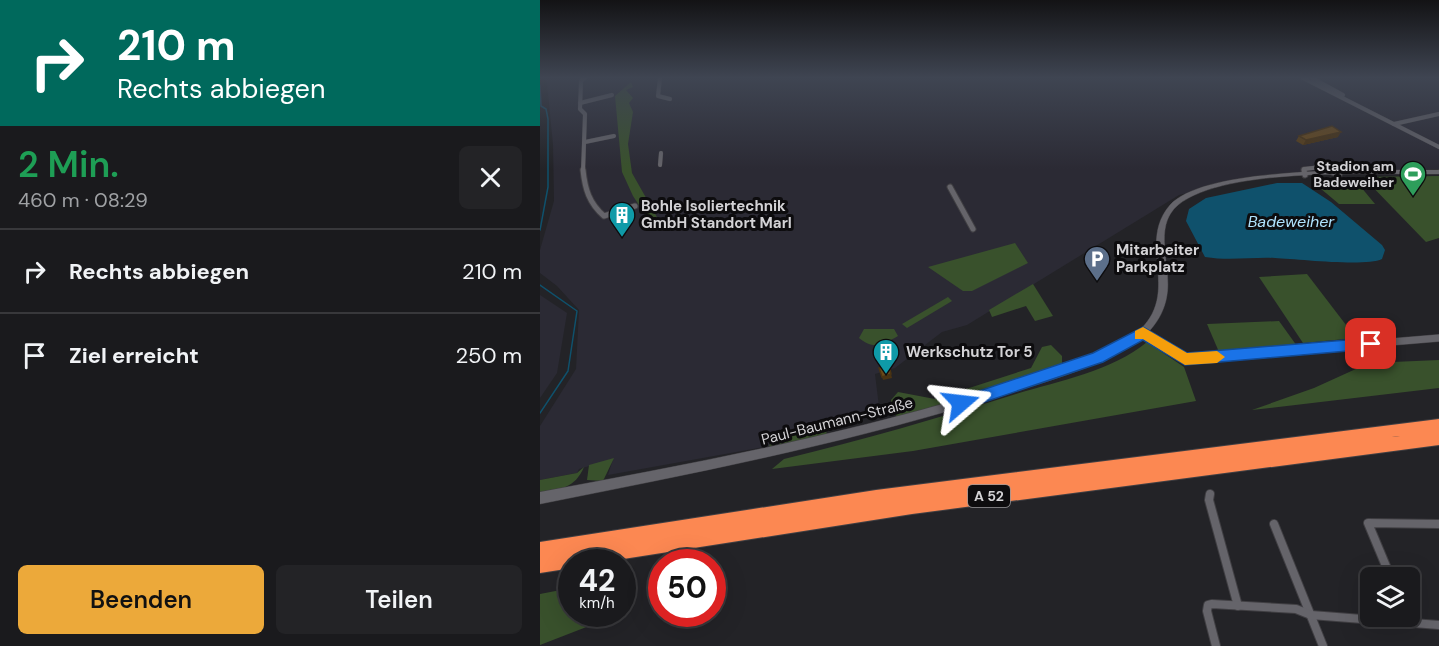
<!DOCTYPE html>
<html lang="de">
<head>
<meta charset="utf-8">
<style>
	body { margin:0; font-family:"DM Sans",sans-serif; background:#232326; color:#f1f3f6; height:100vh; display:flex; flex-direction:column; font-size:22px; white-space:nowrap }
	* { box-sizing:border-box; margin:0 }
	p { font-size:20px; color:#9fa1a4 }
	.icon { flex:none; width:33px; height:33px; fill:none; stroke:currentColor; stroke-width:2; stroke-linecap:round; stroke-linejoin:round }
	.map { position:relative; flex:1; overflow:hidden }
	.details { display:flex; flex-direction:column; background:#1a1a1d; width:540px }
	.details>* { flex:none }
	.hud { background:#00695c; color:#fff; overflow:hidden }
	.tools { position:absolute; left:820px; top:567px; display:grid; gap:12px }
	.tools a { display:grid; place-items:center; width:60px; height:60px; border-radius:9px; background:#1a1a1d; box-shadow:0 6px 24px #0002,0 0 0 2px #38383b; font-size:30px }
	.speed { position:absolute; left:18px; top:549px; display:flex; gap:12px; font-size:30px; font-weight:700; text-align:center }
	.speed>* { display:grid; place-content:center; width:78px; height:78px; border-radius:50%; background:#1a1a1d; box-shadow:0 6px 24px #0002,0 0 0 2px #38383b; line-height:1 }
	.speed small { font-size:15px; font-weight:400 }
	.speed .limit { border:9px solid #d22; background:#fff; color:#111 }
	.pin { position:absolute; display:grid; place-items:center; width:51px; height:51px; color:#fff; margin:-26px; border-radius:12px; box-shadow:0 3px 9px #0006 }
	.me { position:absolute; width:66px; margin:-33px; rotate:73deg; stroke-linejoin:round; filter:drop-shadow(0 0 4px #0008) }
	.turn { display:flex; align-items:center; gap:21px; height:126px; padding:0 18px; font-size:27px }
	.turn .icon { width:78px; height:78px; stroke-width:2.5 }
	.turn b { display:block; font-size:42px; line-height:51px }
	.round { display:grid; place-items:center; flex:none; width:63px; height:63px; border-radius:9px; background:#232326 }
	.summary { display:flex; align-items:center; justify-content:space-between; height:102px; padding:0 18px }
	h1 { font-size:36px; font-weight:600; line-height:45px; color:#1e9e55 }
	.primary-button { display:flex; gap:12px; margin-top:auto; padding:12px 18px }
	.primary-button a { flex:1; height:69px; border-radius:9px; background:#eca93a; color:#111; font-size:24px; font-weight:600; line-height:69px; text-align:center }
	.primary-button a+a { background:#232326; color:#f1f3f6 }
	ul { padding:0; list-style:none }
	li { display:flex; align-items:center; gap:18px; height:84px; padding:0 18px; border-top:2px solid #38383b }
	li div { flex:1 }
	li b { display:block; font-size:22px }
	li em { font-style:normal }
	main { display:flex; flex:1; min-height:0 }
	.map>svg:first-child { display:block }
	.built { fill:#2b2a34 }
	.green { fill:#39512c }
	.water { fill:#0f516c }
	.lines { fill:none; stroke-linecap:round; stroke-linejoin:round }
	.stream { stroke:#0f516c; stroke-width:1.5 }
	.street-far3-casing { stroke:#403f43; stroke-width:4.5 }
	.street-far2-casing { stroke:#403f43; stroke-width:7 }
	.street-far1-casing { stroke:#403f43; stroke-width:8 }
	.street-casing { stroke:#403f43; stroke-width:10 }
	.secondary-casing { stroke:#403f43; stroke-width:1 }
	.highway-casing { stroke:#403f43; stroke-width:2 }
	.street-far3 { stroke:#65646a; stroke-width:4 }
	.street-far2 { stroke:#65646a; stroke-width:5 }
	.street-far1 { stroke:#65646a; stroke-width:7 }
	.street { stroke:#65646a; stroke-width:8 }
	.secondary { fill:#65646a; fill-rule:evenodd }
	.highway { fill:#fc8852; fill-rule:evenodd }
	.wall { fill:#5a3f16 }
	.shaded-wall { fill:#4a3312 }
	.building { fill:#694919; stroke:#4a3312; stroke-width:1.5 }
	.route { fill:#1a73e8; stroke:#114b97; stroke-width:1.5 }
	.slow { fill:#f59e0b }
	.labels { text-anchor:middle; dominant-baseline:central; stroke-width:6; stroke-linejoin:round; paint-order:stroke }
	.far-poi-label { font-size:14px; font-weight:bold; fill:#d3d2d5; stroke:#0d0c0e; text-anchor:end }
	.shield { fill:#0d0c0e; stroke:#989799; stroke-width:1.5 }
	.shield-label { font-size:14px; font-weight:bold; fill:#d3d2d5 }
	.poi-label { font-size:15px; font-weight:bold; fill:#d3d2d5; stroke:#0d0c0e; text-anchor:start }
	.street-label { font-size:15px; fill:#d3d2d5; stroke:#0d0c0e }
	.water-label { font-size:16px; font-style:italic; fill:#b0e3fe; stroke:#0d0c0e }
</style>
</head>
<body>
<main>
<section class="details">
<div class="hud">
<div class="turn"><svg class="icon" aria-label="right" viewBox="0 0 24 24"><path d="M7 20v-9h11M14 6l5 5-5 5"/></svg><div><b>210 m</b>Rechts abbiegen</div></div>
</div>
<div class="summary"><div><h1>2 Min.</h1><p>460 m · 08:29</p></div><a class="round"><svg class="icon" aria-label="close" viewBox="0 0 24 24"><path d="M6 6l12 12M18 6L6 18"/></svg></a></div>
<ul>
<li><svg class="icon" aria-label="right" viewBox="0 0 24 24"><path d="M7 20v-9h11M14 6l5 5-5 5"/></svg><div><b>Rechts abbiegen</b></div><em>210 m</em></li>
<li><svg class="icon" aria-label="arrive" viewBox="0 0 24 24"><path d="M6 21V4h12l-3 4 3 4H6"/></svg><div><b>Ziel erreicht</b></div><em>250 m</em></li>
</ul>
<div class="primary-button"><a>Beenden</a><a>Teilen</a></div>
</section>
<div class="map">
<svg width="899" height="646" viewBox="0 0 899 646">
	<rect width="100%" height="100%" fill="#232327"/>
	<g class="built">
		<polygon points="3,78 899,78 899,169 729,175 639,195 427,325 402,332 355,368 335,374 340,415 232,440 230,446 68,475 73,459 39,469 37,473 0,480 0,426 36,369 39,310 17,286 0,273 0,250 14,201 13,145 7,83"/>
		<polygon points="0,295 27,313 17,373 0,398"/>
	</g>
	<g class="green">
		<polygon points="91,82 93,87 86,90 93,98 89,103 93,112 88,144 92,173 122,226 120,230 114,228 93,196 82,172 75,96"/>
		<polygon points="899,176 899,238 886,242 823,177"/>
		<polygon points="816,181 835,204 799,204 774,183"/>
		<polygon points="475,243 488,263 432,291 423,291 388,267"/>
		<polygon points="767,274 816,338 763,343 719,277"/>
		<polygon points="493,284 513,316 495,321 486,306 452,317 449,310"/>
		<polygon points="408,297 412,301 367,328 362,324"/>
		<polygon points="739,321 757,346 679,352 667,324"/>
		<path d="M324,329H354L358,336C342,345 334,350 319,338Z"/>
		<path d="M607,342L644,367L656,401L373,451L232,469L244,459C322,440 399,418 476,394C519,381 572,371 607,342Z"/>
		<polygon points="511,345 522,356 522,363 518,365 423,399 358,417 353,413 351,400 358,392 395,399 491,368 502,347"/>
		<polygon points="899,360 899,388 712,410 774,388 829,363"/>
		<polygon points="286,427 287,438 238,444 181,457 229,446 232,440"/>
		<polygon points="74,458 63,481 47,480 49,465"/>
		<path d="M44,467C35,488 21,489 0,494V480L37,473Z"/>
		<polygon points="31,588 32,614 80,614 0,645 0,594"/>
	</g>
	<path class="water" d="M737,183H762L791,202L842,245L845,250L842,259C825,267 758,259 735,258C711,257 689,261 665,257L646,221L649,209L666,198Z"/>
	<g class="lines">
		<g class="stream">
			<polyline points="0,85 1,106 6,109 8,119 8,187 0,230"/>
			<polyline points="0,285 37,311 28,371 0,413"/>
		</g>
		<g class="street-far3-casing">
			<g id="street-far3">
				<polyline points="120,78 118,96 130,99"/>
				<polyline points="763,78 899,147"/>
				<polyline points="772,78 803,95"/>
				<polyline points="40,103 72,95"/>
				<polyline points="854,124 899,114"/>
				<polyline points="45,142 74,136"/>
				<polyline points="120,165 121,153"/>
				<polyline points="43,172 45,114 40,109 41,81 45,78"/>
				<polyline points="764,172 764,169 781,167 791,172"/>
			</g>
		</g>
		<g class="street-far2-casing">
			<g id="street-far2">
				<path d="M43,170C45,189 49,203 64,216L95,206"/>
				<polyline points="764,170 765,175"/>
				<polyline points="788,170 799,175"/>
				<polyline points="410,187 433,229"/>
			</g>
		</g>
		<g class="street-far1-casing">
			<polyline id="street-far1" points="603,333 645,359 899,338"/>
		</g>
		<g class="street-casing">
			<g id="street">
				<polyline points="670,494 669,500 698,606"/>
				<polyline points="734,524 783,646"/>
				<polyline points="851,578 828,523 899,524"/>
				<polyline points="676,646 667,611 668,605 672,604 756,609 771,615 899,625"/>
			</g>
		</g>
		<g class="secondary-casing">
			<path id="secondary" d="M899,170V174C837,175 686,166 638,205C612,227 632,267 627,295C623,322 603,341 579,353C533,376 481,389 432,404C290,447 145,475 0,504V492C145,465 289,438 430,396C478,382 528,370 573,348C657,306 591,250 630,205C667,164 843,171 899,170Z"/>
		</g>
		<g class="highway-casing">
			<polygon id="highway" points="899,419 899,431 852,437 899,431 899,445 372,514 64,562 32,562 32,568 0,573 0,542 336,490"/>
		</g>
		<use href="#street-far3" class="street-far3"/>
		<use href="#street-far2" class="street-far2"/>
		<use href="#street-far1" class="street-far1"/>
		<use href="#street" class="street"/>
		<use href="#secondary" class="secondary"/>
		<use href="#highway" class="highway"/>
	</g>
	<polygon class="wall" points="759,136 798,137 763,145 756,141"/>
	<g class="shaded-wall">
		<polygon points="801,132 798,137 763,145 766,140"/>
		<polygon points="351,374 352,378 343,380 342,377"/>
	</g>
	<g class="building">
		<polygon points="792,126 801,132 766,140 759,136"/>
		<polygon points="349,365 351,374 342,377 339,368"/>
	</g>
	<linearGradient id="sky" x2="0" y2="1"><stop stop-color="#131315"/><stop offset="0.46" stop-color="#3f4552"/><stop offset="1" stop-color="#3f4552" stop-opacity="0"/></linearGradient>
	<rect width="899" height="169" fill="url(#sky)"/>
	<polygon class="route" points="603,327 647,353 831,338 839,344 831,349 645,365 603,340 563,362 421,410 416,408 414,403 416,399 421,397 553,353"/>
	<polygon class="slow" points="603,327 647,353 677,351 685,357 677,363 645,365 603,339 595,339 595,331"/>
	<defs>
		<g id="stadium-pin" transform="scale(1.35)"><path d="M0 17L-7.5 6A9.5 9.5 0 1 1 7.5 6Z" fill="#2e9e5b" stroke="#0d0c0e"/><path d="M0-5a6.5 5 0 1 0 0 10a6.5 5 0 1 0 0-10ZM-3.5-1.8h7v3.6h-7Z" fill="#fff"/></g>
		<g id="building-pin" transform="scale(1.35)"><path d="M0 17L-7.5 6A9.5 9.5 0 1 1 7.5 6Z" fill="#0f9aa8" stroke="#0d0c0e"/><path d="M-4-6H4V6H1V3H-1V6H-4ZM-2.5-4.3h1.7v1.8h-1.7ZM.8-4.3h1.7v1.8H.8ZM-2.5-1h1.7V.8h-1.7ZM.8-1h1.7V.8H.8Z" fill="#fff"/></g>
		<g id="parking-pin" transform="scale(1.35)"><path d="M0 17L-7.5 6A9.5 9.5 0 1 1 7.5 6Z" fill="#5c6f8a" stroke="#0d0c0e"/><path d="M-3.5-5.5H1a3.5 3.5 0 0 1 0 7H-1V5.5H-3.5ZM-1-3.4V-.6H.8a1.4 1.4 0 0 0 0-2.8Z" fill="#fff"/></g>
	</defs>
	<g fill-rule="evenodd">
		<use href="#stadium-pin" x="873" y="174"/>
		<use href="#building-pin" x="82" y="215"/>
		<use href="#parking-pin" x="557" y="259"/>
		<use href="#building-pin" x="346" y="352"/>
	</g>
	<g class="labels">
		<g class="far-poi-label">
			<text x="854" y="166">Stadion am<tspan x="854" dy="16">Badeweiher</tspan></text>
		</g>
		<rect class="shield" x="428" y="485" width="42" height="22" rx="4.5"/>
		<g class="shield-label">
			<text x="449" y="496">A 52</text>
		</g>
		<g class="poi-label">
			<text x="101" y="206">Bohle Isoliertechnik<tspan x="101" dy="17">GmbH Standort Marl</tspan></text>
			<text x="576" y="250">Mitarbeiter<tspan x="576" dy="17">Parkplatz</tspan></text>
			<text x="366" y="352">Werkschutz Tor 5</text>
		</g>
		<g class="street-label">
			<text transform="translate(297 421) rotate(-14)">Paul-Baumann-Straße</text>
		</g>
		<g class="water-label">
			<text x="751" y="221">Badeweiher</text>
		</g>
	</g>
</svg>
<div class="tools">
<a><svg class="icon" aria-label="layers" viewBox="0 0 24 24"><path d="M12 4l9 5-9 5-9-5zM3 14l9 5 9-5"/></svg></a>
</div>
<div class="speed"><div>42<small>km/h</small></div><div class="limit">50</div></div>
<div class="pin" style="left:831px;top:344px;background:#d93025"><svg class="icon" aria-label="arrive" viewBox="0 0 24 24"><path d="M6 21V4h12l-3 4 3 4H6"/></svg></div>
<svg class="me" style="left:421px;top:403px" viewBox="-20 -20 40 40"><path d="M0-17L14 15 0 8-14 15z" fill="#1a73e8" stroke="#fff" stroke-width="4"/></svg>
</div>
</main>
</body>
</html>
